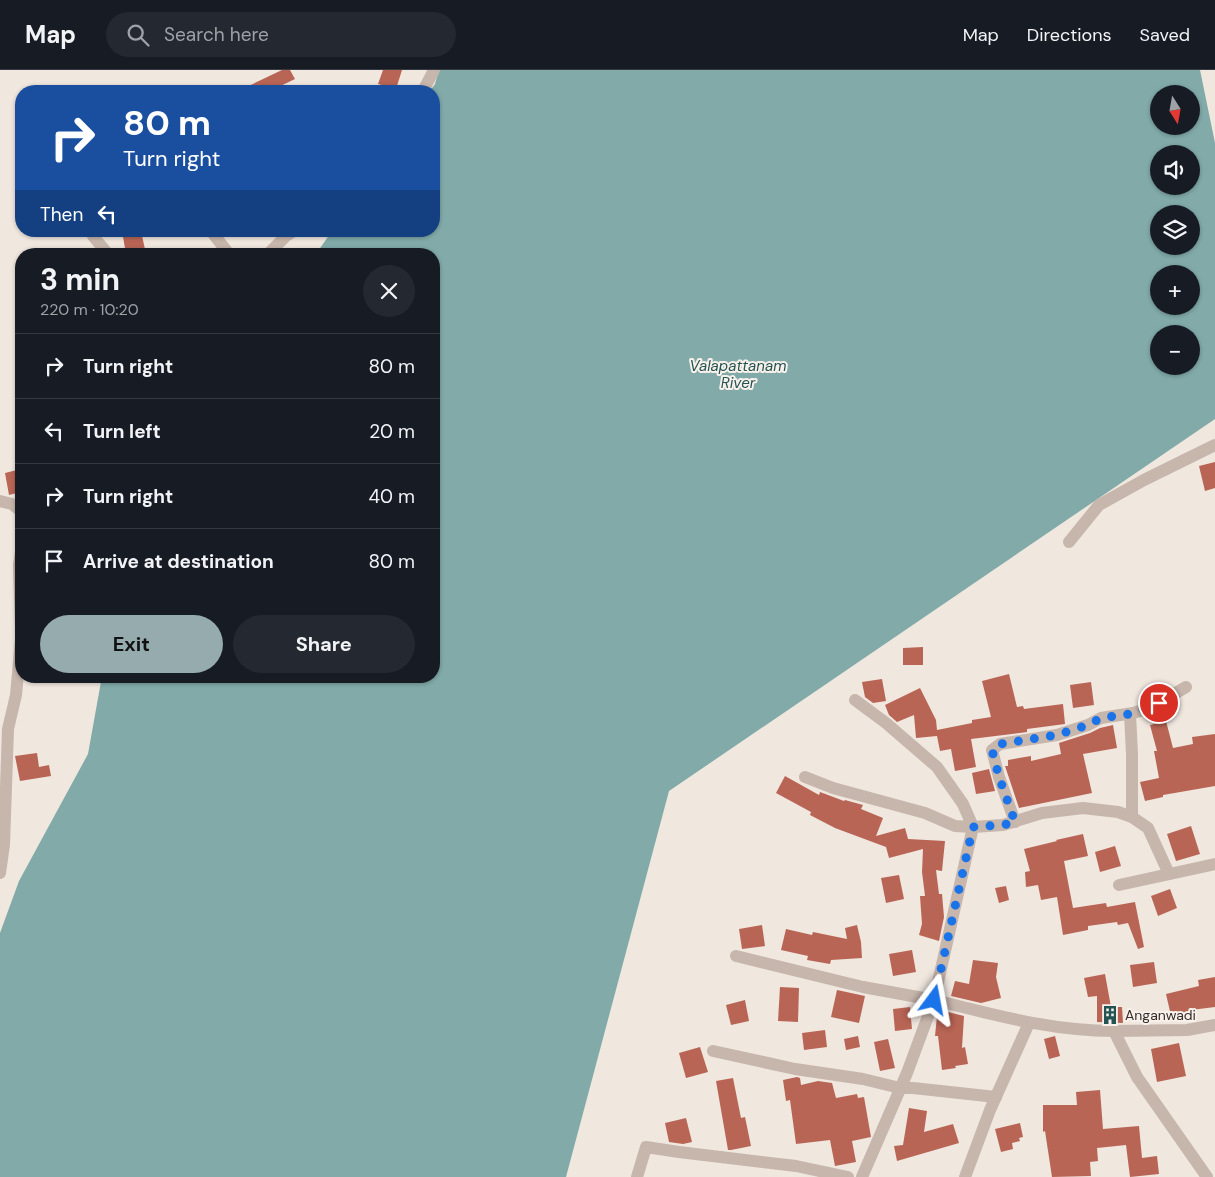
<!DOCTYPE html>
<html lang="en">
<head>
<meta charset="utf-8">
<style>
	body { margin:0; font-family:"DM Sans",sans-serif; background:#242831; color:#f1f3f6; height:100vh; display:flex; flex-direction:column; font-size:19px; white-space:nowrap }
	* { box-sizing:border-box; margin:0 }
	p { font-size:16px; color:#9ea1a6 }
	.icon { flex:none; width:28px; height:28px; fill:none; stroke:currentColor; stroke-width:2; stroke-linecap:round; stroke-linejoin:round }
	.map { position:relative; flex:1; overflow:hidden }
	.panel { position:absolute; left:15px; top:178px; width:425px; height:435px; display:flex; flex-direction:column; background:#171b24; border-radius:20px; box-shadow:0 1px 4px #0004 }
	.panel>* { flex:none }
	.guide { position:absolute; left:15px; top:15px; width:425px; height:152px; border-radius:20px; box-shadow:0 1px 4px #0004; background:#1a4fa0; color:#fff; overflow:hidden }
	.needle { width:32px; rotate:169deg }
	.tools { position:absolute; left:1150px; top:15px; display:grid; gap:10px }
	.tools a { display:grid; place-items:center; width:50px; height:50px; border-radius:50%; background:#171b24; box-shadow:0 1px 4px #0004; font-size:25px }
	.pin { position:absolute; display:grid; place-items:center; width:42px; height:42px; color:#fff; margin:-21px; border:2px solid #fff; border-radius:50%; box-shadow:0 1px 5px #0007 }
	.me { position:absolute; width:55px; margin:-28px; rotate:13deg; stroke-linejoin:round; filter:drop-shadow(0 0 4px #0008) }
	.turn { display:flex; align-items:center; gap:18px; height:105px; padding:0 25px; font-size:22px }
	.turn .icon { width:65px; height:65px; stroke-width:2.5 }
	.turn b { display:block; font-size:35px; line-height:42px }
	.then { display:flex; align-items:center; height:48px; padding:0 25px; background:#0003; gap:10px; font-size:19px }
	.round { display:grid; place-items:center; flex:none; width:52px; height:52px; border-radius:26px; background:#242831 }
	.overview { display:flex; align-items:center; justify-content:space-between; height:85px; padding:0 25px }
	h1 { font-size:30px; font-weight:700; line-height:38px }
	.button { display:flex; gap:10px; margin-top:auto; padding:10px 25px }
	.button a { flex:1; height:58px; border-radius:30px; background:#95abad; color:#111; font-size:20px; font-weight:700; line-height:58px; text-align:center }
	.button a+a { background:#242831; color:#f1f3f6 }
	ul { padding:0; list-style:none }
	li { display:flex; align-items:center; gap:15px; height:65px; padding:0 25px; border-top:1px solid #363941 }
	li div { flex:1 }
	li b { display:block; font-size:19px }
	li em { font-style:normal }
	header { display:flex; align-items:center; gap:30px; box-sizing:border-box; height:70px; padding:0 25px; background:#171b24; border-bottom:1px solid #363941 }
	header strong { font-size:24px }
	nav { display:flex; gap:28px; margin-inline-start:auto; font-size:18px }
	.search { width:350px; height:45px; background:#242831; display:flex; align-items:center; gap:12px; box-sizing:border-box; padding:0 18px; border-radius:28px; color:#9ea1a6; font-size:19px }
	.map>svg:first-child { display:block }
	.water { fill:#81aaa9; fill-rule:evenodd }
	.building { fill:#b96555 }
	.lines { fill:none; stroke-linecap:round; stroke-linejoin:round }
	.minor { stroke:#c7b6ac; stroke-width:12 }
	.route { stroke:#1a73e8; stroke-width:9; stroke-dasharray:0 16.2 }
	.labels { text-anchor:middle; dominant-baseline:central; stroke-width:4; stroke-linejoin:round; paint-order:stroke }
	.poi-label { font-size:14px; fill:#362d2a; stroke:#f8f1eb; text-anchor:start }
	.water-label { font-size:15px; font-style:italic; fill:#245353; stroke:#f8f1eb }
</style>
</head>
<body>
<header>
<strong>Map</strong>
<div class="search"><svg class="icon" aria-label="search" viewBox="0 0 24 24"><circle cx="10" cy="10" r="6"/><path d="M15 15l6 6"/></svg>Search here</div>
<nav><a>Map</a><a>Directions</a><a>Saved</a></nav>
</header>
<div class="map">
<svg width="1215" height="1107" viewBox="0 0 1215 1107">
	<rect width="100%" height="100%" fill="#f0e7df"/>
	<path class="water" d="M439,0H1200L1215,73V349L669,721L566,1107H0V863L19,811L88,684L102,606H434V184H316L332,161H434V21H430L435,14ZM1159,24H1191V56H1159ZM1159,84H1191V116H1159ZM1159,144H1191V176H1159ZM1159,204H1191V236H1159ZM1159,264H1191V296H1159Z"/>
	<g class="building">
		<polygon points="282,0 290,0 295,9 270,21 238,21"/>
		<polygon points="383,0 402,0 396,19 378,14"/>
		<polygon points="122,161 141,161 146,184 126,184"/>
		<polygon points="1215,392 1215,418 1205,421 1199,396"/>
		<polygon points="21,399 21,422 9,425 5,403"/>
		<polygon points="923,577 923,595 903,595 903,578"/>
		<polygon points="1009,604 1017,637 1023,636 1024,639 1063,634 1065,654 1027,659 1027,662 971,669 976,697 955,701 951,679 940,681 937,666 916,668 914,645 897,652 889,645 885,635 920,618 936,650 937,660 972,653 972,650 991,647 982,611"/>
		<polygon points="882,609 886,631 873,633 865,627 862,612"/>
		<polygon points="1091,612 1094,635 1073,638 1070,615"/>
		<polygon points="1166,651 1173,678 1193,674 1192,667 1215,664 1215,716 1163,725 1163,727 1145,731 1140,712 1159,708 1154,681 1157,681 1150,655"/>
		<polygon points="1113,655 1117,678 1083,684 1092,723 1019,738 1005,696 1008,696 1008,690 1031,686 1031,691 1061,684 1059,673 1090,663 1100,658"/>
		<polygon points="37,683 39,697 49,695 51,706 20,711 15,686"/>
		<polygon points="989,699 995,721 976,724 972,703"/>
		<polygon points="785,706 819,725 820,722 844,731 845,730 863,735 861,739 883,748 876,766 905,758 908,769 945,771 942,801 936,800 939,824 942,824 944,847 939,871 919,865 922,854 920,826 925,826 922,802 923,779 889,788 886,777 835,758 810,745 811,742 776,723"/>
		<polygon points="1191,756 1200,784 1176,791 1167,764"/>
		<polygon points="1083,764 1088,786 1064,791 1073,838 1106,833 1107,837 1135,832 1144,877 1138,879 1128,853 1118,855 1117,852 1088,856 1088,860 1063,865 1057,827 1041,830 1038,815 1026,817 1025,802 1030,801 1024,779 1057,771 1056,770"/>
		<polygon points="1115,776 1121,796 1100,802 1095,782"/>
		<polygon points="899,805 904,829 886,833 881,808"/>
		<polygon points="1006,816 1009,830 999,833 995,818"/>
		<polygon points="1170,819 1177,838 1158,846 1151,826"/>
		<polygon points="762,855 765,876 742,879 739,859"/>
		<polygon points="857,855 861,872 862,888 831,890 830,894 807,890 808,886 781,880 786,859 812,865 813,862 847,869 845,858"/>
		<polygon points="912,880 916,902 893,906 889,884"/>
		<polygon points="973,890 998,893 996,907 1001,928 981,933 951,926 955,911 969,914"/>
		<polygon points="1154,892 1157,913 1133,917 1130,895"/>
		<polygon points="1105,904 1111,937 1122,937 1123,953 1097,952 1097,926 1088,927 1084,908"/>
		<polygon points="1215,907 1215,937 1191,940 1193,945 1172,950 1166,924 1199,916 1198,910"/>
		<polygon points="780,917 799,918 798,952 778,951"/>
		<polygon points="837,920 865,926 859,953 831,947"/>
		<polygon points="745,930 749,951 731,955 726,935"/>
		<polygon points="910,937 912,959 895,961 893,939"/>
		<polygon points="948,942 964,946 962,978 965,977 968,994 955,996 956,998 942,1000 938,966 935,966 937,946 938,943 948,944"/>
		<polygon points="825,960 827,977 804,980 802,963"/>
		<polygon points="858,966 860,977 846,980 844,969"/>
		<polygon points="1055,966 1060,986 1049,989 1044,969"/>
		<polygon points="888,969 895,998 880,1001 874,972"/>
		<polygon points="1179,973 1186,1006 1157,1012 1151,979"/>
		<polygon points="700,977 708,1002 686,1008 679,983"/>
		<polygon points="797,1007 800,1008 801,1015 818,1011 832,1013 836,1028 857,1024 858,1028 864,1027 871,1067 852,1071 856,1092 835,1096 830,1070 796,1074 790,1030 786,1031 783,1010"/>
		<polygon points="733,1008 741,1048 745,1047 751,1076 731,1080 728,1080 716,1011"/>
		<polygon points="1100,1020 1103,1059 1139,1056 1142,1088 1157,1086 1159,1104 1130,1107 1126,1075 1097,1078 1098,1091 1090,1092 1091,1106 1052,1107 1045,1061 1043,1062 1043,1035 1077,1035 1076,1022"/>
		<polygon points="909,1038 927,1041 924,1062 953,1054 959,1073 897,1091 894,1076 903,1075"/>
		<polygon points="686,1048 692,1072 683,1074 669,1072 665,1053"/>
		<polygon points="1020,1053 1023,1067 1019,1068 1020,1071 1012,1073 1013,1079 1001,1082 995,1059"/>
	</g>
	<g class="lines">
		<g class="minor">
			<polyline points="423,21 434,0"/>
			<polyline points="211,161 229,184"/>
			<polyline points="93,166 108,184"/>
			<polyline points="268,184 286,166 294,161"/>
			<polyline points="0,431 12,434 21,441"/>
			<polyline points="1069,472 1099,435 1144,410 1215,375"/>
			<polyline points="21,482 19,495 21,558"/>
			<polyline points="1130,644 1132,684 1132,747"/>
			<polyline points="805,707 833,718 925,743 955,756 973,757 963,734 937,697 886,653 855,630"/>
			<polyline points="1015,752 999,707 992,680 1000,674 1057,665 1088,655 1101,648 1133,643 1150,638 1186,617"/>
			<polyline points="0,803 4,775 8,659 16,625 21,569"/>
			<polyline points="1119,815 1215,794"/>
			<polyline points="736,886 863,917 934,930 907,1003 862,1107"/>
			<path d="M1114,961C1050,961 996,945 934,930L973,757L1003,755L1042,743L1083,738L1118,742L1132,747L1148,758L1169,804"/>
			<polyline points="713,981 795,999 863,1009 900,1018 913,1018 996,1027"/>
			<polyline points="637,1107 646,1077 679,1082 796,1096 848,1107"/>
			<polyline points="965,1107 990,1040 1029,953"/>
			<polyline points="1207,1107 1137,1007 1114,961 1187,960 1215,955"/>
		</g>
	</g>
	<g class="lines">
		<polyline class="route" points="934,930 973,757 1003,755 1015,752 999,707 992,680 1000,674 1057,665 1088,655 1101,648 1130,644 1159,633"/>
	</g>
	<defs>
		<g id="building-bare" transform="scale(1.5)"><path d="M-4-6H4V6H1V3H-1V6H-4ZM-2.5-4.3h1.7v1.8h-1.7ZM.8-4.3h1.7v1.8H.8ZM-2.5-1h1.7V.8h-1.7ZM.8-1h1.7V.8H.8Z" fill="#245353" stroke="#f8f1eb" stroke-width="2.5" paint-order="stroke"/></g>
	</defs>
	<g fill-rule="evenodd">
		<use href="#building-bare" x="1110" y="945"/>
	</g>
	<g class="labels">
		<g class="poi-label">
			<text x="1125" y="945">Anganwadi</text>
		</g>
		<g class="water-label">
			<text x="738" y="296">Valapattanam<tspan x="738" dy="17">River</tspan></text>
		</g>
	</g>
</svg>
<div class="tools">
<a><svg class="needle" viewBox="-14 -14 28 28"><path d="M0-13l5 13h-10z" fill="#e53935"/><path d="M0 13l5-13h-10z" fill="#9ea1a6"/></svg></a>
<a><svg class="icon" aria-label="sound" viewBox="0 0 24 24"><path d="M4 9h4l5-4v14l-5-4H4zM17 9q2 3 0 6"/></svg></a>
<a><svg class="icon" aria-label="layers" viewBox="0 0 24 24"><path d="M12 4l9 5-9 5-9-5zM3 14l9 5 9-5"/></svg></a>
<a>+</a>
<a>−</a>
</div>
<div class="pin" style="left:1159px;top:633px;background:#d93025"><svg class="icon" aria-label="arrive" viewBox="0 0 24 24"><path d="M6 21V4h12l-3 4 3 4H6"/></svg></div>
<svg class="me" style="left:934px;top:930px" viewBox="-20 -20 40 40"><path d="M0-17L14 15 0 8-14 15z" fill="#1a73e8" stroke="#fff" stroke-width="4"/></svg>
<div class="guide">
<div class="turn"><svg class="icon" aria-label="right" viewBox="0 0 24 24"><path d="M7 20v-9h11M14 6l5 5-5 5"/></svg><div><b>80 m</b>Turn right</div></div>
<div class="then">Then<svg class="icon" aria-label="left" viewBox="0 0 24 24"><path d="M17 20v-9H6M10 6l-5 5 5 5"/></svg></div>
</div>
<section class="panel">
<div class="overview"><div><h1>3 min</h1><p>220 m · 10:20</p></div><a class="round"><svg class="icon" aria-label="close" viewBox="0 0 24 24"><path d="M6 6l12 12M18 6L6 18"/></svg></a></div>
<ul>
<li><svg class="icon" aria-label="right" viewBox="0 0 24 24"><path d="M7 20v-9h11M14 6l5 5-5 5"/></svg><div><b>Turn right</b></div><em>80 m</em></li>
<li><svg class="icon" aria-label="left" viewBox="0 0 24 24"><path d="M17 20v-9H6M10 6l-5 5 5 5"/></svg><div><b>Turn left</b></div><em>20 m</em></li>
<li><svg class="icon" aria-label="right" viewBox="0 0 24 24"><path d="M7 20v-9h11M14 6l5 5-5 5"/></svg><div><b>Turn right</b></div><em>40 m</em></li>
<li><svg class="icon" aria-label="arrive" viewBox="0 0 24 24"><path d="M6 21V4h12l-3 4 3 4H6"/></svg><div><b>Arrive at destination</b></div><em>80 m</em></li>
</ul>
<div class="button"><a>Exit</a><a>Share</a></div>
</section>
</div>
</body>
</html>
